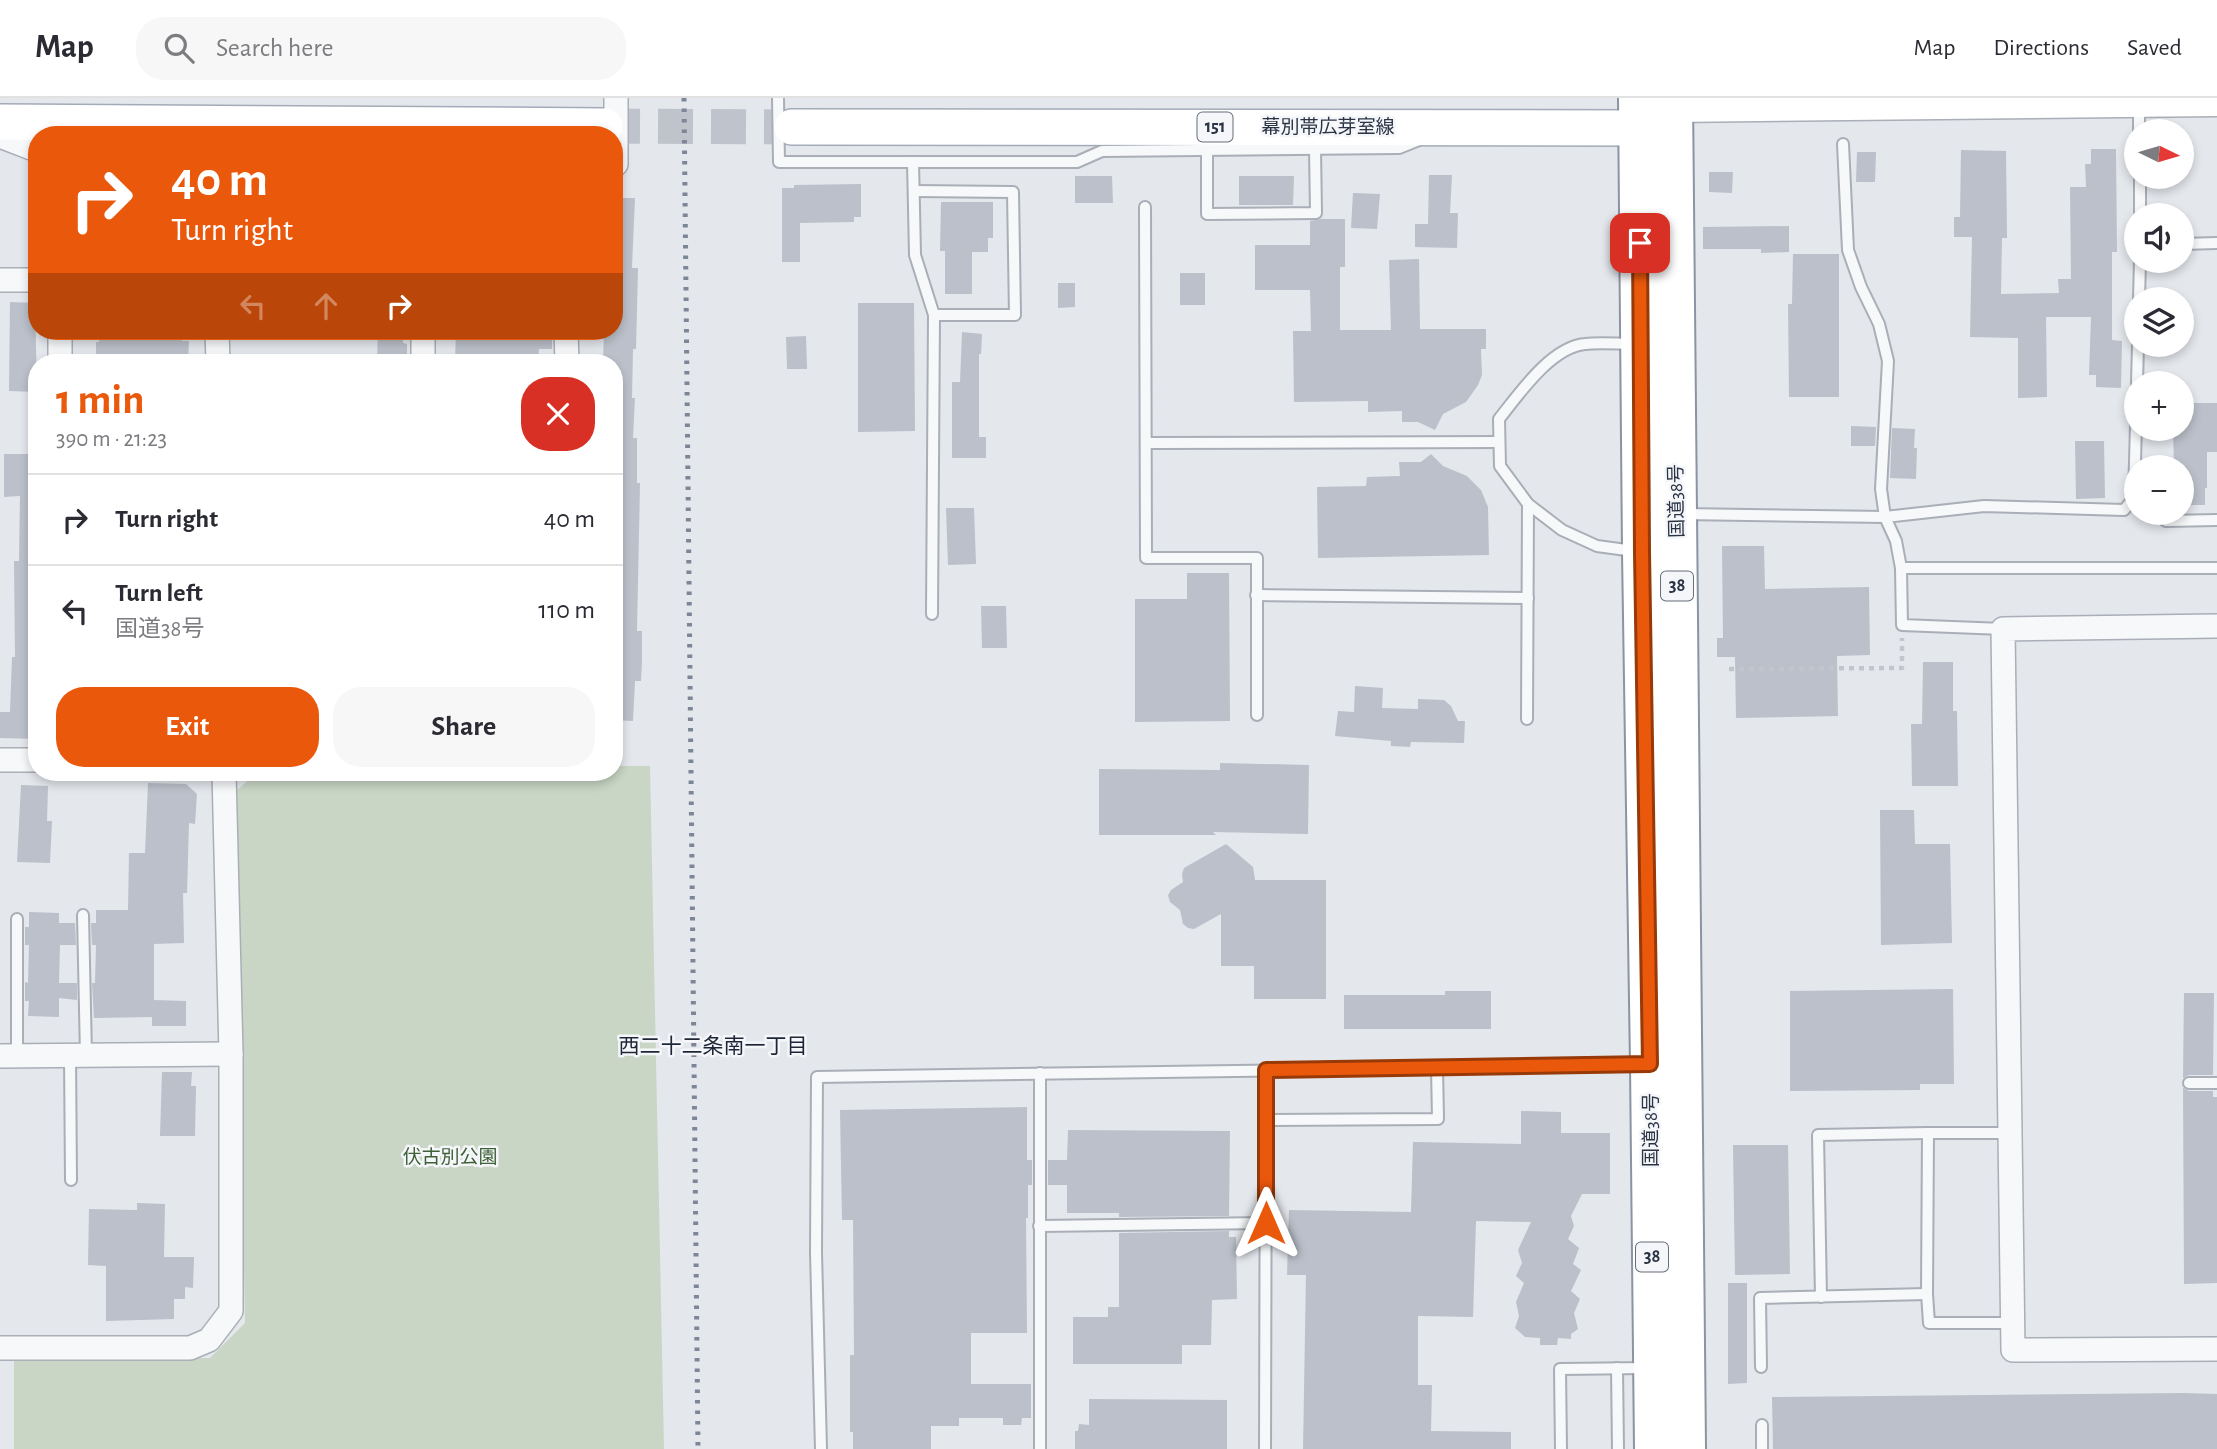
<!DOCTYPE html>
<html lang="en">
<head>
<meta charset="utf-8">
<style>
	body { margin:0; font-family:"Alegreya Sans","Noto Sans JP",sans-serif; background:#f7f7f7; color:#2b2b33; height:100vh; display:flex; flex-direction:column; font-size:26px; white-space:nowrap }
	* { box-sizing:border-box; margin:0 }
	p { font-size:23px; color:#7c7c81 }
	.icon { flex:none; width:38px; height:38px; fill:none; stroke:currentColor; stroke-width:2; stroke-linecap:round; stroke-linejoin:round }
	.map { position:relative; flex:1; overflow:hidden }
	.drawer { position:absolute; left:28px; top:256px; width:595px; height:427px; display:flex; flex-direction:column; background:#fff; border-radius:28px; box-shadow:0 4px 10px #0003 }
	.drawer>* { flex:none }
	.banner { position:absolute; left:28px; top:28px; width:595px; height:214px; border-radius:28px; box-shadow:0 4px 10px #0003; background:#ea580c; color:#fff; overflow:hidden }
	.needle { width:46px; rotate:95deg }
	.fabs { position:absolute; left:2124px; top:21px; display:grid; gap:14px }
	.fabs a { display:grid; place-items:center; width:70px; height:70px; border-radius:50%; background:#fff; box-shadow:0 4px 10px #0003; font-size:35px }
	.pin { position:absolute; display:grid; place-items:center; width:60px; height:60px; color:#fff; margin:-30px; border-radius:14px; box-shadow:0 4px 10px #0006 }
	.me { position:absolute; width:77px; margin:-38px; rotate:0deg; stroke-linejoin:round; filter:drop-shadow(0 0 5px #0008) }
	.turn { display:flex; align-items:center; gap:24px; height:147px; padding:0 28px; font-size:32px }
	.turn .icon { width:91px; height:91px; stroke-width:2.5 }
	.turn b { display:block; font-size:49px; line-height:60px }
	.lanes { display:flex; align-items:center; height:66px; padding:0 28px; background:#0003; justify-content:center; gap:35px; direction:ltr }
	.lanes .off { opacity:.35 }
	.round { display:grid; place-items:center; flex:none; width:74px; height:74px; border-radius:28px; background:#f7f7f7 }
	.head { display:flex; align-items:center; justify-content:space-between; height:119px; padding:0 28px }
	h1 { font-size:42px; font-weight:700; line-height:52px; color:#ea580c }
	.primary-button { display:flex; gap:14px; margin-top:auto; padding:14px 28px }
	.primary-button a { flex:1; height:80px; border-radius:28px; background:#ea580c; color:#fff; font-size:28px; font-weight:700; line-height:80px; text-align:center }
	.primary-button a+a { background:#f7f7f7; color:#2b2b33 }
	ul { padding:0; list-style:none }
	li { display:flex; align-items:center; gap:21px; height:91px; padding:0 28px; border-top:2px solid #e1e1e2 }
	li div { flex:1 }
	li b { display:block; font-size:26px }
	li em { font-style:normal }
	header { display:flex; align-items:center; gap:42px; box-sizing:border-box; height:98px; padding:0 35px; background:#fff; border-bottom:2px solid #e1e1e2 }
	header strong { font-size:33px }
	nav { display:flex; gap:38px; margin-inline-start:auto; font-size:24px }
	.search { width:490px; height:63px; background:#f7f7f7; display:flex; align-items:center; gap:18px; box-sizing:border-box; padding:0 24px; border-radius:28px; color:#7c7c81; font-size:26px }
	.map>svg:first-child { display:block }
	.green { fill:#c9d6c5 }
	.building { fill:#bbc0ca }
	.lines { fill:none; stroke-linecap:round; stroke-linejoin:round }
	.primary-tunnel { stroke:#bfc3cb; stroke-width:35; stroke-dasharray:35 18; stroke-linecap:butt }
	.lane-casing { stroke:#a9aeb7; stroke-width:14 }
	.street-casing { stroke:#a9aeb7; stroke-width:26 }
	.secondary-casing { stroke:#a9aeb7; stroke-width:35 }
	.primary-casing { stroke:#a3abb8; stroke-width:38 }
	.highway-casing { stroke:#8b94a3; stroke-width:42 }
	.path { stroke:#c2c5cb; stroke-width:4.5; stroke-dasharray:5 5; stroke-linecap:butt }
	.lane { stroke:#f7f8fa; stroke-width:10 }
	.street { stroke:#f7f8fa; stroke-width:23 }
	.secondary { stroke:#fff; stroke-width:32 }
	.primary { stroke:#fff; stroke-width:35 }
	.highway { stroke:#fff; stroke-width:38 }
	.rail { stroke:#7d8696; stroke-width:5; stroke-dasharray:3.5 7; stroke-linecap:butt }
	.route-casing { stroke:#983908; stroke-width:18 }
	.route { stroke:#ea580c; stroke-width:12 }
	.labels { text-anchor:middle; dominant-baseline:central; stroke-width:5; stroke-linejoin:round; paint-order:stroke }
	.shield { fill:#f4f6f9; stroke:#676e7b; stroke-width:2 }
	.shield-label { font-size:18px; font-weight:bold; fill:#2b3445 }
	.street-label { font-size:19px; fill:#2b3445; stroke:#f4f6f9 }
	.park-label { font-size:19px; fill:#3f6138; stroke:#f4f6f9 }
	.neighbourhood-label { font-size:21px; fill:#1d2536; stroke:#f4f6f9 }
</style>
</head>
<body>
<header>
<strong>Map</strong>
<div class="search"><svg class="icon" aria-label="search" viewBox="0 0 24 24"><circle cx="10" cy="10" r="6"/><path d="M15 15l6 6"/></svg>Search here</div>
<nav><a>Map</a><a>Directions</a><a>Saved</a></nav>
</header>
<div class="map">
<svg width="2217" height="1351" viewBox="0 0 2217 1351">
	<rect width="100%" height="100%" fill="#e4e7ec"/>
	<polygon class="green" points="614,668 650,668 664,1351 14,1351 14,1262 210,1260 245,1225 235,694 255,676 377,674 614,674"/>
	<g class="building">
		<polygon points="2091,51 2116,51 2117,154 2112,154 2112,242 2122,243 2121,290 2096,289 2096,277 2089,277 2091,219 2046,219 2047,299 2018,300 2018,240 1970,239 1972,139 1954,139 1954,119 1960,119 1961,52 2006,53 2007,140 2002,140 2001,196 2059,195 2058,181 2071,181 2070,89 2086,89 2085,66 2091,66"/>
		<polygon points="1857,54 1876,54 1875,84 1856,84"/>
		<polygon points="1709,74 1733,74 1732,95 1709,94"/>
		<polygon points="1429,77 1452,77 1450,115 1458,115 1457,150 1415,149 1415,126 1428,126"/>
		<polygon points="1075,78 1112,78 1113,105 1075,105"/>
		<polygon points="1239,78 1294,78 1293,107 1239,107"/>
		<polygon points="861,86 861,119 854,119 854,124 800,125 800,164 782,164 782,90 794,90 794,87"/>
		<polygon points="1353,95 1380,96 1377,131 1351,130"/>
		<polygon points="614,100 635,100 632,170 638,170 636,251 633,251 632,300 635,300 633,340 637,340 637,385 640,385 637,533 642,533 642,564 641,583 635,583 633,623 614,622 614,264 603,264 604,233 614,233"/>
		<polygon points="941,104 993,104 993,140 988,140 988,154 972,154 972,196 945,196 945,153 940,153"/>
		<polygon points="1321,121 1345,121 1345,169 1340,169 1340,232 1391,232 1389,162 1419,161 1420,231 1486,231 1486,251 1481,251 1482,277 1478,287 1466,304 1443,316 1435,332 1418,324 1402,324 1402,313 1368,314 1368,303 1294,304 1293,233 1311,233 1310,192 1255,192 1255,147 1310,147 1310,123"/>
		<polygon points="1789,128 1789,154 1761,155 1761,151 1703,151 1703,129"/>
		<polygon points="1793,156 1839,156 1839,299 1789,299 1788,206 1792,206"/>
		<rect x="1180" y="175" width="25" height="32"/>
		<polygon points="1058,185 1075,185 1075,209 1058,210"/>
		<polygon points="10,204 35,205 37,294 9,293"/>
		<polygon points="858,205 914,205 915,333 858,334"/>
		<polygon points="100,233 182,233 182,243 189,243 188,264 96,264 96,244 99,244"/>
		<polygon points="378,233 403,233 403,245 407,246 407,264 377,264"/>
		<polygon points="456,233 552,233 552,251 539,251 538,264 455,264"/>
		<polygon points="962,234 982,236 981,256 979,256 979,339 986,339 986,360 952,360 952,284 960,284"/>
		<polygon points="806,238 807,271 787,271 786,239"/>
		<polygon points="2182,305 2217,305 2217,354 2207,354 2207,390 2205,390 2205,407 2183,407 2182,369 2174,369 2173,331 2182,331"/>
		<polygon points="1851,328 1876,329 1875,348 1851,348"/>
		<polygon points="1892,330 1915,331 1914,350 1917,350 1916,381 1890,380"/>
		<polygon points="2075,343 2104,343 2105,400 2076,401"/>
		<polygon points="4,356 37,356 37,641 0,640 0,614 10,614 12,559 15,559 14,463 19,463 20,398 4,399"/>
		<polygon points="1431,356 1443,368 1467,378 1481,392 1488,409 1489,457 1318,460 1317,389 1366,388 1367,379 1400,378 1399,364 1421,364"/>
		<polygon points="946,410 974,410 976,466 948,467"/>
		<polygon points="1722,448 1764,448 1765,491 1869,489 1870,557 1837,558 1838,618 1736,620 1735,559 1717,559 1717,540 1723,540"/>
		<polygon points="1187,475 1229,475 1230,623 1135,624 1135,501 1187,501"/>
		<polygon points="981,508 1006,508 1007,550 982,550"/>
		<polygon points="1923,564 1953,564 1953,613 1957,613 1958,688 1912,688 1911,626 1922,626"/>
		<polygon points="1355,588 1383,590 1382,610 1418,611 1418,601 1444,602 1451,608 1458,623 1465,623 1464,645 1411,644 1410,649 1391,648 1391,643 1335,638 1338,613 1354,614"/>
		<polygon points="1220,665 1309,667 1308,736 1213,734 1216,737 1099,737 1099,671 1220,672"/>
		<polygon points="148,685 186,686 197,696 195,726 189,725 187,795 183,795 184,845 154,846 154,902 186,903 186,928 152,928 152,919 94,920 92,885 95,885 96,847 92,847 91,825 96,825 96,812 128,812 129,755 145,755"/>
		<polygon points="21,687 48,688 47,723 52,723 50,765 17,764"/>
		<polygon points="1880,712 1914,712 1915,746 1950,746 1952,845 1881,847"/>
		<polygon points="1226,746 1253,769 1255,782 1326,782 1326,901 1254,901 1254,868 1221,868 1221,816 1194,831 1188,830 1183,826 1180,812 1170,804 1168,797 1171,792 1183,784 1182,776 1184,770"/>
		<polygon points="29,814 59,815 59,825 75,825 76,847 60,847 59,885 77,885 77,902 59,900 59,919 28,918 29,903 25,903 25,884 28,885 29,847 25,847 25,829 29,829"/>
		<polygon points="1953,891 1954,986 1920,986 1920,992 1790,993 1790,893"/>
		<polygon points="1445,893 1491,893 1491,931 1344,931 1344,897 1445,897"/>
		<polygon points="2184,895 2214,895 2213,977 2189,977 2183,980"/>
		<polygon points="162,974 192,974 191,988 196,988 195,1038 160,1038"/>
		<polygon points="2183,990 2189,993 2213,993 2213,999 2217,999 2217,1185 2184,1186"/>
		<polygon points="1027,1009 1027,1062 1032,1062 1032,1087 1028,1087 1028,1120 1026,1120 1027,1235 971,1235 971,1286 1031,1286 1031,1320 1022,1320 1021,1327 1003,1327 1003,1320 959,1320 959,1328 931,1328 931,1351 853,1351 853,1334 850,1334 850,1257 854,1257 853,1122 842,1122 840,1012"/>
		<polygon points="1521,1013 1561,1014 1561,1035 1610,1035 1610,1096 1582,1096 1571,1118 1574,1128 1568,1141 1579,1150 1573,1166 1581,1172 1571,1193 1580,1201 1574,1215 1578,1231 1571,1236 1571,1241 1558,1240 1557,1247 1540,1247 1540,1240 1525,1239 1515,1230 1519,1218 1516,1204 1524,1185 1516,1178 1522,1165 1518,1152 1531,1124 1476,1123 1473,1219 1418,1218 1418,1287 1432,1287 1431,1333 1511,1334 1511,1351 1303,1351 1306,1177 1287,1177 1289,1112 1411,1114 1413,1044 1521,1046"/>
		<polygon points="1068,1032 1230,1033 1229,1118 1119,1119 1119,1115 1067,1115 1067,1087 1048,1087 1048,1062 1067,1062"/>
		<polygon points="1733,1047 1788,1047 1790,1176 1735,1177"/>
		<polygon points="137,1105 165,1106 164,1159 194,1159 193,1190 185,1189 185,1201 174,1201 174,1221 106,1223 106,1168 88,1167 89,1111 137,1112"/>
		<polygon points="1229,1133 1229,1139 1236,1139 1237,1201 1212,1202 1211,1247 1182,1247 1182,1266 1073,1266 1073,1219 1108,1219 1108,1209 1119,1209 1119,1135"/>
		<polygon points="1728,1185 1747,1185 1747,1285 1728,1286"/>
		<polygon points="2183,1295 2217,1296 2217,1351 1773,1351 1772,1299"/>
		<polygon points="1089,1301 1227,1302 1227,1351 1075,1351 1075,1333 1078,1333 1079,1326 1089,1327"/>
	</g>
	<g class="lines">
		<polyline class="primary-tunnel" points="605,28 792,29"/>
		<g class="lane-casing">
			<g id="lane">
				<polyline points="778,0 779,64 1077,64 1102,53 1399,50 1419,42"/>
				<polyline points="2139,6 2139,33"/>
				<polyline points="1843,46 1848,152 1861,189 1879,226 1888,263 1881,391 1885,419 1896,443 1901,470 1902,527 2003,531"/>
				<polyline points="1207,52 1207,116 1316,115 1315,51"/>
				<polyline points="913,64 915,157 934,217 932,516"/>
				<polyline points="2140,79 2140,117"/>
				<polyline points="914,93 1013,94 1015,217 934,217"/>
				<polyline points="1145,109 1146,460 1257,460 1257,617"/>
				<polyline points="2182,146 2217,145"/>
				<polyline points="2139,201 2140,163"/>
				<polyline points="2137,285 2138,247"/>
				<polyline points="1146,345 1499,344"/>
				<polyline points="2155,415 2166,423 2217,422"/>
				<polyline points="1683,416 1885,419 1984,408 2124,412 2134,400 2137,290"/>
				<path d="M1634,453L1597,448L1562,432L1528,406L1500,368L1499,321C1519,296 1551,249 1585,246C1601,244 1618,246 1634,246"/>
				<polyline points="1901,470 2217,470"/>
				<polyline points="1256,497 1528,500"/>
				<polyline points="1527,621 1528,406"/>
				<polyline points="83,817 86,958"/>
				<polyline points="17,821 17,958"/>
				<polyline points="70,958 71,1082"/>
				<polyline points="1040,975 1040,1351"/>
				<polyline points="2189,985 2217,985"/>
				<polyline points="1266,1022 1438,1021 1437,969"/>
				<polyline points="2010,1035 1928,1035 1927,1196 1929,1225 2012,1225"/>
				<polyline points="1039,1128 1266,1125"/>
				<polyline points="1821,1199 1818,1037 1928,1035"/>
				<polyline points="1761,1269 1760,1200 1927,1196"/>
				<polyline points="1617,1270 1618,1351"/>
				<polyline points="1762,1327 1762,1351"/>
				<polyline points="821,1351 816,1154 817,979 1645,967"/>
				<polyline points="1265,1351 1266,972"/>
				<polyline points="1561,1351 1560,1271 1647,1270"/>
			</g>
		</g>
		<g class="street-casing">
			<g id="street">
				<polyline points="0,38 31,50 37,50"/>
				<polyline points="614,66 616,66 616,0"/>
				<polyline points="0,182 37,182"/>
				<polyline points="60,233 60,264"/>
				<polyline points="217,233 218,264"/>
				<polyline points="423,233 423,264"/>
				<polyline points="566,233 567,264"/>
				<polyline points="2217,528 2003,531 2013,1252 2217,1251"/>
				<polyline points="0,662 37,662"/>
				<polyline points="0,958 231,956"/>
				<polyline points="0,1250 190,1250 209,1242 231,1213 231,956 224,674"/>
			</g>
		</g>
		<g class="secondary-casing">
			<polyline id="secondary" points="1673,8 2217,2"/>
		</g>
		<g class="primary-casing">
			<g id="primary">
				<polyline points="0,24 605,28"/>
				<polyline points="792,29 1639,30 1663,15"/>
			</g>
		</g>
		<g class="highway-casing">
			<g id="highway">
				<polyline points="1638,0 1642,454 1650,966 1654,1351"/>
				<polyline points="1673,0 1686,1351"/>
			</g>
		</g>
		<polyline class="path" points="1729,571 1902,570 1902,540"/>
		<use href="#lane" class="lane"/>
		<use href="#street" class="street"/>
		<use href="#secondary" class="secondary"/>
		<use href="#primary" class="primary"/>
		<use href="#highway" class="highway"/>
		<polyline class="rail" points="684,0 698,1351"/>
	</g>
	<g class="lines">
		<g class="route-casing">
			<polyline id="route" points="1266,1125 1266,972 1650,966 1642,454 1640,145"/>
		</g>
		<use href="#route" class="route"/>
	</g>
	<g class="labels">
		<g class="shield">
			<rect x="1197.5" y="14.5" width="35" height="29" rx="5"/>
			<rect x="1661" y="473.5" width="32" height="29" rx="5"/>
			<rect x="1636" y="1144.5" width="32" height="29" rx="5"/>
		</g>
		<g class="shield-label">
			<text x="1215" y="29">151</text>
			<text x="1677" y="488">38</text>
			<text x="1652" y="1159">38</text>
		</g>
		<g class="street-label">
			<text x="1328" y="29">幕別帯広芽室線</text>
			<text transform="translate(1677 403) rotate(-91)">国道38号</text>
			<text transform="translate(1651 1032) rotate(-90)">国道38号</text>
		</g>
		<g class="park-label">
			<text x="450" y="1059">伏古別公園</text>
		</g>
		<g class="neighbourhood-label">
			<text x="713" y="948">西二十二条南一丁目</text>
		</g>
	</g>
</svg>
<div class="fabs">
<a><svg class="needle" viewBox="-14 -14 28 28"><path d="M0-13l5 13h-10z" fill="#e53935"/><path d="M0 13l5-13h-10z" fill="#7c7c81"/></svg></a>
<a><svg class="icon" aria-label="sound" viewBox="0 0 24 24"><path d="M4 9h4l5-4v14l-5-4H4zM17 9q2 3 0 6"/></svg></a>
<a><svg class="icon" aria-label="layers" viewBox="0 0 24 24"><path d="M12 4l9 5-9 5-9-5zM3 14l9 5 9-5"/></svg></a>
<a>+</a>
<a>−</a>
</div>
<div class="pin" style="left:1640px;top:145px;background:#d93025"><svg class="icon" aria-label="arrive" viewBox="0 0 24 24"><path d="M6 21V4h12l-3 4 3 4H6"/></svg></div>
<svg class="me" style="left:1266px;top:1125px" viewBox="-20 -20 40 40"><path d="M0-17L14 15 0 8-14 15z" fill="#ea580c" stroke="#fff" stroke-width="4"/></svg>
<div class="banner">
<div class="turn"><svg class="icon" aria-label="right" viewBox="0 0 24 24"><path d="M7 20v-9h11M14 6l5 5-5 5"/></svg><div><b>40 m</b>Turn right</div></div>
<div class="lanes"><svg class="icon off" aria-label="left" viewBox="0 0 24 24"><path d="M17 20v-9H6M10 6l-5 5 5 5"/></svg><svg class="icon off" aria-label="ahead" viewBox="0 0 24 24"><path d="M12 20V5M6 11l6-6 6 6"/></svg><svg class="icon" aria-label="right" viewBox="0 0 24 24"><path d="M7 20v-9h11M14 6l5 5-5 5"/></svg></div>
</div>
<section class="drawer">
<div class="head"><div><h1>1 min</h1><p>390 m · 21:23</p></div><a class="round" style="background:#d93025;color:#fff"><svg class="icon" aria-label="close" viewBox="0 0 24 24"><path d="M6 6l12 12M18 6L6 18"/></svg></a></div>
<ul>
<li><svg class="icon" aria-label="right" viewBox="0 0 24 24"><path d="M7 20v-9h11M14 6l5 5-5 5"/></svg><div><b>Turn right</b></div><em>40 m</em></li>
<li><svg class="icon" aria-label="left" viewBox="0 0 24 24"><path d="M17 20v-9H6M10 6l-5 5 5 5"/></svg><div><b>Turn left</b><p>国道38号</p></div><em>110 m</em></li>
</ul>
<div class="primary-button"><a>Exit</a><a>Share</a></div>
</section>
</div>
</body>
</html>
